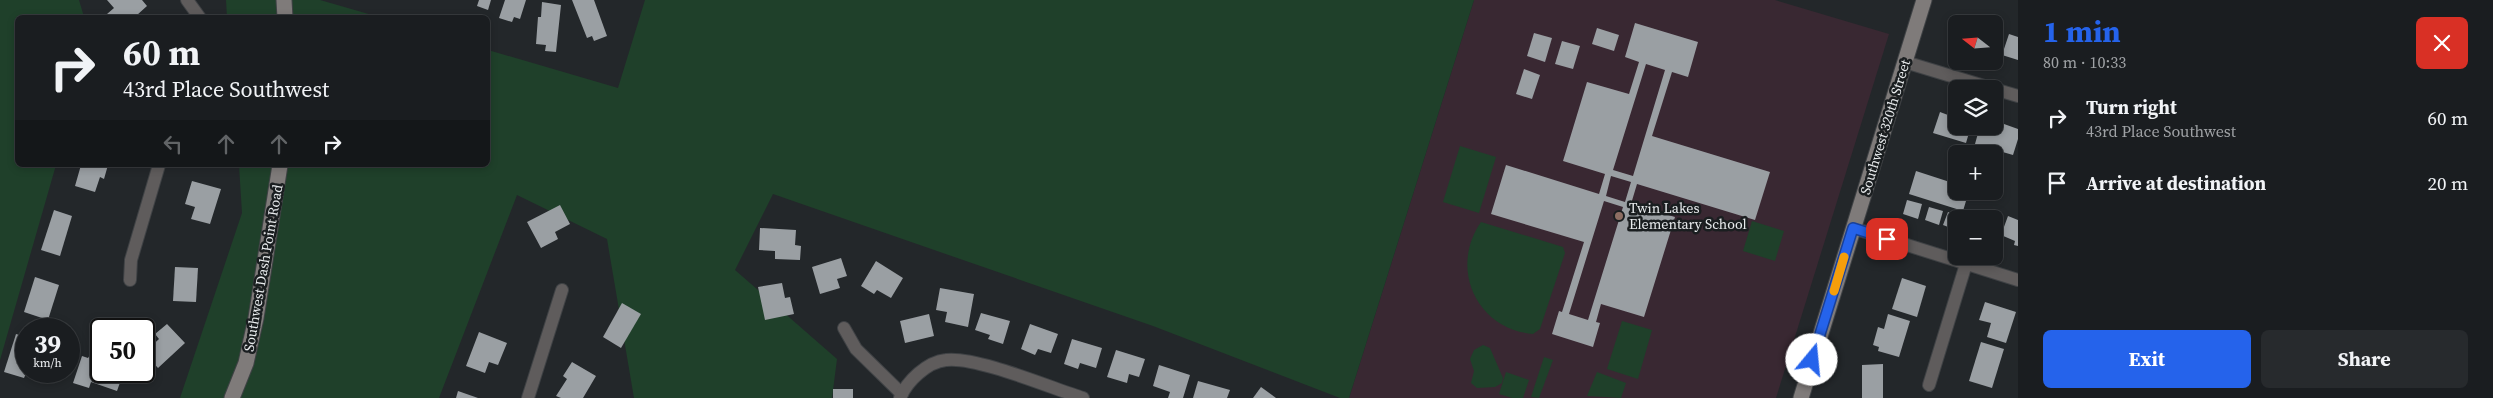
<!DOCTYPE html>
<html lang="en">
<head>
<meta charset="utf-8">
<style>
	body { margin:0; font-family:"Source Serif 4",serif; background:#272a2d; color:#f1f3f6; height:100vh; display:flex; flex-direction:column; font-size:19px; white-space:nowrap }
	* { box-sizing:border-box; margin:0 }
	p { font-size:16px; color:#9fa2a5 }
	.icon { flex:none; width:28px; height:28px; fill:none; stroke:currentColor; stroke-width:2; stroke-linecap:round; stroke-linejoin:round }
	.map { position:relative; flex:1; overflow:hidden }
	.sheet { display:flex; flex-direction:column; background:#1a1d20; width:475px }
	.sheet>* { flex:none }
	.banner { position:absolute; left:15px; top:15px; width:475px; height:152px; border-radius:8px; box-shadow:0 2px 8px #0003,0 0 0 1px #383b3e; background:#1a1d20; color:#f1f3f6; overflow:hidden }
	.needle { width:32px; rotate:287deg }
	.controls { position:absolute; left:1948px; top:15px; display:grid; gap:10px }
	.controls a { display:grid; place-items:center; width:55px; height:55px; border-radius:8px; background:#1a1d20; box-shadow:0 2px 8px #0003,0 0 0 1px #383b3e; font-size:25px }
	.speed { position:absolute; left:15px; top:318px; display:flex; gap:10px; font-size:25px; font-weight:700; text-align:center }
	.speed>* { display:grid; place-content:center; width:65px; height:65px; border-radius:50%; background:#1a1d20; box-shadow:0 2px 8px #0003,0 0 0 1px #383b3e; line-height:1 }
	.speed small { font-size:12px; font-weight:400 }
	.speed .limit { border:2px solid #111; border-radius:8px; background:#fff; color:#111 }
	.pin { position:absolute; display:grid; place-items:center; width:42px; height:42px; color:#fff; margin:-21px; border-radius:10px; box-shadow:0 2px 8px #0006 }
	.me { position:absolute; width:55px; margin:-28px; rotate:17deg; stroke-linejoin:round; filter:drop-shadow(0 0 4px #0008) }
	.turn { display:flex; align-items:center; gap:18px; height:105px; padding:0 25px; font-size:22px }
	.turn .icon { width:65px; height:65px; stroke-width:2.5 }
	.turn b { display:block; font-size:35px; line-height:42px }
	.lanes { display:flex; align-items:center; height:48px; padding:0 25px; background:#0003; justify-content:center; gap:25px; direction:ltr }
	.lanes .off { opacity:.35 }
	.round { display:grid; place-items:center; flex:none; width:52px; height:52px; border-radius:8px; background:#272a2d }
	.head { display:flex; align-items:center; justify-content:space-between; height:85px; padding:0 25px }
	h1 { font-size:30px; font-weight:700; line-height:38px; color:#2563eb }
	.primary-button { display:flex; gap:10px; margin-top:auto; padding:10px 25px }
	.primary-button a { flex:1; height:58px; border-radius:8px; background:#2563eb; color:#fff; font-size:20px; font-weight:700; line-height:58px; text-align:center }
	.primary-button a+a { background:#272a2d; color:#f1f3f6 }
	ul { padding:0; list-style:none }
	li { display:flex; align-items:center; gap:15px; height:65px; padding:0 25px }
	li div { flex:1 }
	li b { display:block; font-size:19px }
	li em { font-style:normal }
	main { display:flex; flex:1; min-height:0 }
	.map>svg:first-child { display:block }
	.education { fill:#392832 }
	.green { fill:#1f402a }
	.building { fill:#9a9fa3; fill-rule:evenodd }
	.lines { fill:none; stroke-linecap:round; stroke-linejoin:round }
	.street-casing { stroke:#3f4245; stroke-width:14 }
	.secondary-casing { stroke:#3f4245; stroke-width:17 }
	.street { stroke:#5f5c5c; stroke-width:12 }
	.secondary { stroke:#7f7b7a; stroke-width:15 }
	.route-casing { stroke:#184099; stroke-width:12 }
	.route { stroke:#2563eb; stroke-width:9 }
	.slow { stroke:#f59e0b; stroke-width:9 }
	.education-dot { fill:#8d6e63; stroke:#1a1e20; stroke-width:2 }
	.labels { text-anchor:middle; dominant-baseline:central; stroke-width:5; stroke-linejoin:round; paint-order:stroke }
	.street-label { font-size:14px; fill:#e8ebed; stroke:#1a1e20 }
	.poi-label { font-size:14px; fill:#e8ebed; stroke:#1a1e20; text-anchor:start }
</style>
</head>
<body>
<main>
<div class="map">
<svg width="2018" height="398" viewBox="0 0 2018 398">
	<rect width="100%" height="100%" fill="#23272a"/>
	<polygon class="education" points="1474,0 1775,0 1889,34 1776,398 1349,398"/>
	<g class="green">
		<polygon points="0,0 79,0 84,17 18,18 18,165 56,165 0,360"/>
		<polygon points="226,0 320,0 379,17 227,17"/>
		<polygon points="645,0 1474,0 1349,398 1340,398 1153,326 773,194 735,270 837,359 832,398 634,398 607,239 517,195 439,398 180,398 242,213 239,165 488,165 488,50 618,88"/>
		<polygon points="1460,146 1496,157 1479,213 1443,202"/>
		<polygon points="1752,221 1784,231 1775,261 1743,251"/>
		<path d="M1481,222L1563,247L1565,253L1540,329L1533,334C1476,329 1449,268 1481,222Z"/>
		<polygon points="1622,321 1652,330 1638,379 1607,369"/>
		<polygon points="1483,345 1490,348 1503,378 1502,383 1495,387 1477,388 1471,383 1474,371 1470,359 1474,350"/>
		<polygon points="1544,357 1553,360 1539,398 1531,397"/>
		<polygon points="1506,372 1529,380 1523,398 1512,398 1499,394"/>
		<polygon points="1597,372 1626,383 1621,398 1587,396"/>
	</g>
	<g class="building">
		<polygon points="107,0 142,0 147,6 137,15 139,18 110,18 107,14 114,8"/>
		<polygon points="479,0 491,0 488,10 477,6"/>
		<polygon points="505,0 526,0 520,19 514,17 512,22 499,18"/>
		<polygon points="572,0 594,0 607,36 594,41 592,36 587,38"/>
		<polygon points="542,2 561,5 556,52 545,51 546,45 536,44 538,17 541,17"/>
		<polygon points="1967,14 2001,25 1994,48 1994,24 1964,24"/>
		<path d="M1635,23L1698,42L1688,77L1672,72L1652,136L1770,172L1755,220L1637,184L1631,204L1675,217L1644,317L1601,304L1596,322L1600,323L1593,347L1552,334L1559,311L1562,312L1584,242L1491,214L1506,165L1599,194L1605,174L1563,161L1587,82L1629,94L1639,62L1625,57ZM1646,64L1665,70L1633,176L1613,170ZM1611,176L1631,182L1625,202L1606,196ZM1604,201L1623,207L1588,320L1569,314Z"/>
		<polygon points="1597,28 1619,35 1614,51 1592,44"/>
		<polygon points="1534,33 1552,38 1545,62 1527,56"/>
		<polygon points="2009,34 2018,37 2018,60 2002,55"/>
		<polygon points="1562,41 1580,46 1573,69 1555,64"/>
		<polygon points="1524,69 1540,75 1532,99 1516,94"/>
		<polygon points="1940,112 1956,118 1956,126 1971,126 1966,143 1933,133"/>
		<polygon points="2004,124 2018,129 2018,139 2013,155 1975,144 1980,126 2002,130"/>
		<polygon points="81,165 108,165 104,179 100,177 95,192 75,186"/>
		<polygon points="1916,171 1956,184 1956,191 1969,191 1963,211 1909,194"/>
		<polygon points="192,181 221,189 210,224 191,219 195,207 185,204"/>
		<polygon points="1907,200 1922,204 1918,219 1903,214"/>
		<polygon points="560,205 570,224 555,232 558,239 541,248 527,222"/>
		<polygon points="1929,207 1943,211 1939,225 1925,220"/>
		<polygon points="54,210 72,216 60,256 41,250"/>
		<polygon points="1948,212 1962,217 1956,219 1956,230 1943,225"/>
		<polygon points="2008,216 2018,220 2018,246 2014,245 2015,241 2001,235"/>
		<polygon points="760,228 796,230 795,245 801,246 800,260 775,259 775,251 759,250"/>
		<polygon points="841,258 847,276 837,279 840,288 820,294 812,267"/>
		<polygon points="876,261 903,278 891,298 877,290 874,294 861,286"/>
		<polygon points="175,267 198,268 196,302 173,301"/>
		<polygon points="35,277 59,285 48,320 24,312"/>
		<polygon points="1902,278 1926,286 1917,317 1892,309"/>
		<polygon points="782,283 785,298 790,297 794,314 765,320 758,287"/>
		<polygon points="940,288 974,294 968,327 945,322 947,312 936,310"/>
		<polygon points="1985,302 2016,312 2006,343 1987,337 1991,323 1979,320"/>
		<polygon points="622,303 641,314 621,348 603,337"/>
		<polygon points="981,313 1010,321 1003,344 988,339 990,335 975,330"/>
		<polygon points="929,314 934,336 905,343 900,321"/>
		<polygon points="1888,314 1910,321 1899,357 1878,351 1879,347 1873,345 1878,327 1884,329"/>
		<polygon points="167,324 185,343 158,368 144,353 159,339 155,334"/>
		<polygon points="1030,324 1058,334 1051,353 1038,349 1035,355 1021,349"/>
		<polygon points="479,332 507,343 498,365 489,362 485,373 466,366"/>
		<polygon points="16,334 26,337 27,371 24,378 4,372"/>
		<polygon points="1072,339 1102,348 1096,368 1080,363 1078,369 1064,364"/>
		<polygon points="1981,342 2004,349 1992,388 1969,381"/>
		<polygon points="1116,350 1145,359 1139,377 1129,374 1127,383 1107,377"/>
		<polygon points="90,355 101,359 101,371 124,371 117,391 91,382 89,388 73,383 82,356 88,358"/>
		<polygon points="572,362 596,376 583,398 561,398 556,396 567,379 563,376"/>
		<polygon points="1883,364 1883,398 1862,398 1862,365"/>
		<polygon points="1159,365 1190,375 1183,398 1168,398 1170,392 1153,386"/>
		<polygon points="1198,381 1230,390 1227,398 1193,398"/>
		<polygon points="1261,387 1276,398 1253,398"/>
		<rect x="833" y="389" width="20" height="9"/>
		<polygon points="458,391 478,398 456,398"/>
	</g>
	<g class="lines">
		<g class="street-casing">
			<g id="street">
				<polyline points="187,0 200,18"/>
				<polyline points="1905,62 1994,89"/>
				<polyline points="1994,89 2018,96"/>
				<polyline points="1853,228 2018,280"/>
				<polyline points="130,280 131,260 159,165"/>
				<polyline points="844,328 856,349 902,394"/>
				<polyline points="1929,385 1966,264"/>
				<polyline points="528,398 562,290"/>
				<path d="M900,398C907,381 927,362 946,360C976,356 1051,388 1083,398"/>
			</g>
		</g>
		<g class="secondary-casing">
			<g id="secondary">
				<polyline points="284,0 285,18"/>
				<polyline points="232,398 246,363 256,318 280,165"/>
				<polyline points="1801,398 1924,0"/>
			</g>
		</g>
		<use href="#street" class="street"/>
		<use href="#secondary" class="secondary"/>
	</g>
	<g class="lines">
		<g class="route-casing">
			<polyline id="route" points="1812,360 1853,228 1887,239"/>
		</g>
		<use href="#route" class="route"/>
		<polyline class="slow" points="1834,291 1844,257"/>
	</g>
	<circle class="education-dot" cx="1619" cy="216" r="5"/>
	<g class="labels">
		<g class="street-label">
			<text transform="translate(1885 127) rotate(-73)">Southwest 320th Street</text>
			<text transform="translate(263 268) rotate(-80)">Southwest Dash Point Road</text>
		</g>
		<g class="poi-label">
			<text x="1629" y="208">Twin Lakes<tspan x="1629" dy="16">Elementary School</tspan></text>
		</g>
	</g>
</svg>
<div class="controls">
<a><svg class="needle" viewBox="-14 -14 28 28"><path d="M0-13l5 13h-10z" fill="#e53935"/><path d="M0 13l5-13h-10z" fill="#9fa2a5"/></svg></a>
<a><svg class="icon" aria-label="layers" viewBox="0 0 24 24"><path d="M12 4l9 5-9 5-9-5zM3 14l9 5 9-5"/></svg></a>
<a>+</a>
<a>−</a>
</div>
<div class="speed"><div>39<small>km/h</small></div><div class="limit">50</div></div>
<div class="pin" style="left:1887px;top:239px;background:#d93025"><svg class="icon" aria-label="arrive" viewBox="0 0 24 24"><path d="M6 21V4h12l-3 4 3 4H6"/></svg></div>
<svg class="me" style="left:1812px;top:360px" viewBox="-20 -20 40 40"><circle r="19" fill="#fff"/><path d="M0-13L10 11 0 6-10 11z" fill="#2563eb"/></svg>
<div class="banner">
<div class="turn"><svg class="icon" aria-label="right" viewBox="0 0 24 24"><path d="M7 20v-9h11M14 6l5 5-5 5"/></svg><div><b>60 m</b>43rd Place Southwest</div></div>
<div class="lanes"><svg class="icon off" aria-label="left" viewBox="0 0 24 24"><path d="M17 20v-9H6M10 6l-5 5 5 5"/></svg><svg class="icon off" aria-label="ahead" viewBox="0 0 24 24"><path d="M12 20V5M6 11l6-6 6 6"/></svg><svg class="icon off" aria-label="ahead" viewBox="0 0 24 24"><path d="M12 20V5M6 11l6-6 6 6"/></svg><svg class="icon" aria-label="right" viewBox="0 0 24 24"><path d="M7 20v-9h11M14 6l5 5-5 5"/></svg></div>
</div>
</div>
<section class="sheet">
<div class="head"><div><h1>1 min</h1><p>80 m · 10:33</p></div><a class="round" style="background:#d93025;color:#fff"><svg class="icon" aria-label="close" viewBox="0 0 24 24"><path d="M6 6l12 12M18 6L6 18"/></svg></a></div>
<ul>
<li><svg class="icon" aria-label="right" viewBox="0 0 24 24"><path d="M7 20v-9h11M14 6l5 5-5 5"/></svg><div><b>Turn right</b><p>43rd Place Southwest</p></div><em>60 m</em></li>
<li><svg class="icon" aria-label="arrive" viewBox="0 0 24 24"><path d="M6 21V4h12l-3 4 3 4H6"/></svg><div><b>Arrive at destination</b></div><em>20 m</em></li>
</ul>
<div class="primary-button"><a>Exit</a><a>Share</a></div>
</section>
</main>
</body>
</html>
